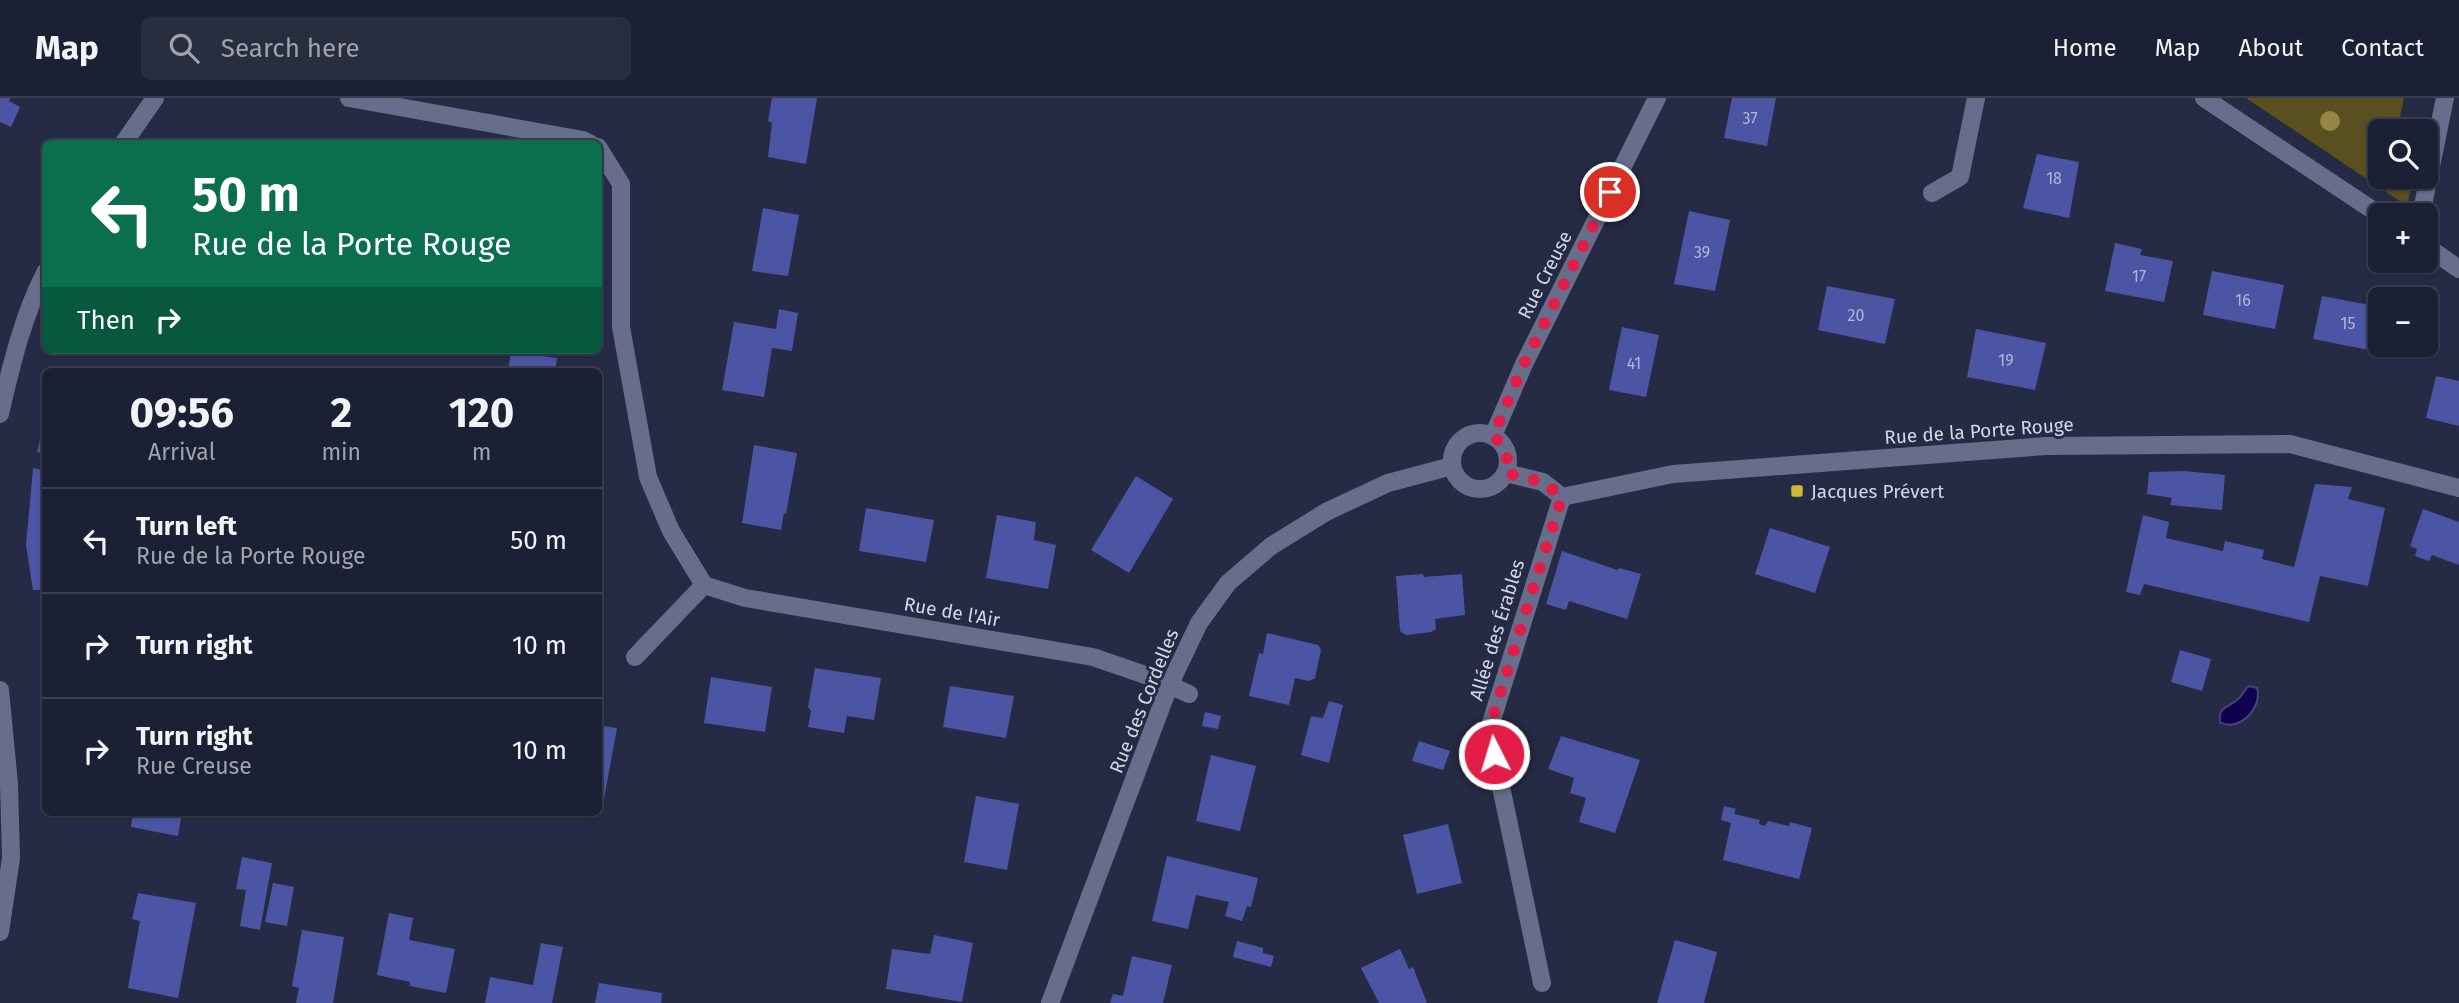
<!DOCTYPE html>
<html lang="en">
<head>
<meta charset="utf-8">
<style>
	body { margin:0; font-family:"Fira Sans",sans-serif; background:#292d40; color:#f1f3f6; height:100vh; display:flex; flex-direction:column; font-size:26px; white-space:nowrap }
	* { box-sizing:border-box; margin:0 }
	p { font-size:23px; color:#a0a3ac }
	.icon { flex:none; width:38px; height:38px; fill:none; stroke:currentColor; stroke-width:2; stroke-linecap:round; stroke-linejoin:round }
	.map { position:relative; flex:1; overflow:hidden }
	.panel { position:absolute; left:42px; top:270px; width:560px; height:448px; display:flex; flex-direction:column; background:#1c2034; border-radius:10px; box-shadow:0 2px 5px #0004,0 0 0 2px #3a3e4f }
	.panel>* { flex:none }
	.guide { position:absolute; left:42px; top:42px; width:560px; height:214px; border-radius:10px; box-shadow:0 2px 5px #0004,0 0 0 2px #3a3e4f; background:#0b6e4f; color:#fff; overflow:hidden }
	.fabs { position:absolute; left:2368px; top:21px; display:grid; gap:14px }
	.fabs a { display:grid; place-items:center; width:70px; height:70px; border-radius:10px; background:#1c2034; box-shadow:0 2px 5px #0004,0 0 0 2px #3a3e4f; font-size:35px }
	.pin { position:absolute; display:grid; place-items:center; width:60px; height:60px; color:#fff; margin:-30px; border:4px solid #fff; border-radius:50%; box-shadow:0 2px 7px #0007 }
	.me { position:absolute; width:77px; margin:-38px; rotate:355deg; stroke-linejoin:round; filter:drop-shadow(0 0 5px #0008) }
	.turn { display:flex; align-items:center; gap:24px; height:147px; padding:0 35px; font-size:32px }
	.turn .icon { width:91px; height:91px; stroke-width:2.5 }
	.turn b { display:block; font-size:49px; line-height:60px }
	.then { display:flex; align-items:center; height:66px; padding:0 35px; background:#0003; gap:14px; font-size:26px }
	.eta { display:flex; justify-content:space-evenly; align-items:center; height:119px; text-align:center }
	.eta b { font-size:42px; font-weight:700; line-height:49px }
	ul { padding:0; list-style:none }
	li { display:flex; align-items:center; gap:21px; height:105px; padding:0 35px; border-top:2px solid #3a3e4f }
	li div { flex:1 }
	li b { display:block; font-size:26px }
	li em { font-style:normal }
	header { display:flex; align-items:center; gap:42px; box-sizing:border-box; height:98px; padding:0 35px; background:#1c2034; border-bottom:2px solid #3a3e4f }
	header strong { font-size:33px }
	nav { display:flex; gap:38px; margin-inline-start:auto; font-size:24px }
	.search { width:490px; height:63px; background:#292d40; display:flex; align-items:center; gap:18px; box-sizing:border-box; padding:0 24px; border-radius:10px; color:#a0a3ac; font-size:26px }
	.map>svg:first-child { display:block }
	.green { fill:#5a4f1e }
	.water { fill:#0f014e; stroke:#4a417c; stroke-width:2 }
	.building { fill:#4c55a4 }
	.lines { fill:none; stroke-linecap:round; stroke-linejoin:round }
	.minor { stroke:#676e8c; stroke-width:18 }
	.tree { fill:#948745 }
	.route { stroke:#e11d48; stroke-width:12; stroke-dasharray:0 21.6 }
	.poi-dot { fill:#d1b736; stroke:#262b45; stroke-width:2.5 }
	.labels { text-anchor:middle; dominant-baseline:central; stroke-width:6; stroke-linejoin:round; paint-order:stroke }
	.number-label { font-size:16px; fill:#b1b6d7 }
	.street-label { font-size:19px; fill:#d3d7e8; stroke:#262b45 }
	.poi-label { font-size:19px; fill:#d3d7e8; stroke:#262b45; text-anchor:start }
</style>
</head>
<body>
<header>
<strong>Map</strong>
<div class="search"><svg class="icon" aria-label="search" viewBox="0 0 24 24"><circle cx="10" cy="10" r="6"/><path d="M15 15l6 6"/></svg>Search here</div>
<nav><a>Home</a><a>Map</a><a>About</a><a>Contact</a></nav>
</header>
<div class="map">
<svg width="2459" height="905" viewBox="0 0 2459 905">
	<rect width="100%" height="100%" fill="#262b45"/>
	<polygon class="green" points="2246,0 2404,0 2397,33 2380,33 2380,79 2413,79 2407,108"/>
	<path class="water" d="M2249,588L2257,590C2263,609 2239,635 2220,624C2218,608 2228,610 2237,602C2243,598 2243,592 2249,588Z"/>
	<g class="building">
		<polygon points="0,0 10,0 9,3 20,9 11,29 0,24"/>
		<polygon points="772,0 817,0 806,66 768,59 772,25 768,23"/>
		<polygon points="1732,0 1776,0 1767,48 1724,40"/>
		<polygon points="2037,56 2079,64 2069,120 2023,110"/>
		<polygon points="763,110 799,117 788,178 752,173"/>
		<polygon points="1689,113 1730,122 1715,193 1674,186"/>
		<polygon points="2115,145 2142,151 2140,157 2173,163 2164,204 2105,193"/>
		<polygon points="2212,173 2284,187 2275,231 2203,217"/>
		<polygon points="1827,188 1895,201 1885,246 1818,232"/>
		<polygon points="2322,198 2380,209 2380,247 2386,247 2384,255 2313,241"/>
		<polygon points="779,211 798,215 792,253 772,250 764,299 722,292 734,224 776,231"/>
		<polygon points="1622,229 1659,237 1646,299 1609,292"/>
		<polygon points="1976,231 2046,245 2035,292 1967,279"/>
		<polygon points="511,254 557,260 555,273 508,273"/>
		<polygon points="2436,278 2459,283 2459,328 2426,320"/>
		<polygon points="45,322 46,323 46,355 37,354"/>
		<polygon points="754,347 797,355 786,416 784,415 781,432 742,425"/>
		<polygon points="33,370 46,373 46,481 43,492 33,492 26,447"/>
		<polygon points="2185,373 2225,377 2222,412 2170,407 2172,400 2147,396 2149,374"/>
		<polygon points="1136,378 1173,401 1129,475 1091,452"/>
		<polygon points="2315,386 2352,389 2348,401 2385,410 2368,488 2320,478 2309,524 2144,486 2140,497 2126,494 2143,417 2169,424 2166,440 2223,453 2225,443 2242,447 2264,452 2262,461 2294,469"/>
		<polygon points="866,410 934,422 926,464 859,453"/>
		<polygon points="2423,411 2459,424 2459,467 2432,457 2429,463 2415,458 2417,451 2410,448"/>
		<polygon points="997,417 1036,424 1034,442 1056,447 1048,491 986,480"/>
		<polygon points="1770,430 1830,449 1815,495 1755,476"/>
		<polygon points="1562,453 1617,472 1619,470 1641,476 1627,521 1569,503 1566,512 1546,506"/>
		<polygon points="1423,476 1424,479 1462,476 1465,517 1435,521 1436,531 1431,534 1406,537 1400,533 1396,478"/>
		<polygon points="1267,535 1318,547 1321,552 1315,580 1309,583 1295,580 1289,607 1249,598 1259,555 1263,556"/>
		<polygon points="2180,552 2211,561 2202,593 2171,584"/>
		<polygon points="815,570 881,580 874,622 847,618 844,635 808,629 811,613 808,609"/>
		<polygon points="711,579 772,589 765,634 704,625"/>
		<polygon points="950,588 1014,598 1006,640 943,629"/>
		<polygon points="1329,603 1343,607 1329,665 1301,657 1311,618 1323,620"/>
		<polygon points="1205,614 1221,618 1218,631 1202,628"/>
		<polygon points="598,627 617,630 604,701 598,700"/>
		<polygon points="1561,638 1640,662 1615,735 1579,724 1586,700 1570,695 1574,680 1548,671"/>
		<polygon points="1419,643 1450,653 1443,672 1412,663"/>
		<polygon points="1211,657 1256,668 1240,733 1196,723"/>
		<polygon points="976,698 1019,706 1007,772 964,764"/>
		<polygon points="1724,708 1736,711 1734,716 1760,722 1759,726 1765,728 1768,723 1789,728 1790,724 1812,730 1799,781 1723,762 1731,725 1721,722"/>
		<polygon points="133,714 182,714 178,738 131,729"/>
		<polygon points="1448,726 1462,785 1417,796 1403,737"/>
		<polygon points="1167,758 1258,780 1251,809 1247,808 1242,823 1225,818 1229,804 1196,797 1188,831 1152,823"/>
		<polygon points="242,759 272,765 260,832 240,828 246,792 236,791"/>
		<polygon points="273,785 294,789 287,828 265,824"/>
		<polygon points="138,795 196,805 178,900 128,890 140,823 132,821"/>
		<polygon points="389,815 413,820 409,842 455,851 446,895 410,888 410,884 377,877"/>
		<polygon points="302,832 344,839 333,905 296,905 299,890 292,888"/>
		<polygon points="934,837 973,845 962,904 886,891 892,851 930,856"/>
		<polygon points="1675,842 1717,854 1704,905 1657,905"/>
		<polygon points="1237,843 1263,850 1263,855 1274,858 1271,869 1233,859"/>
		<polygon points="541,845 563,849 552,905 485,905 490,879 533,887"/>
		<polygon points="1400,851 1409,871 1413,869 1427,905 1379,905 1361,870"/>
		<polygon points="1132,858 1172,867 1163,905 1110,905 1113,896 1123,898"/>
		<polygon points="599,885 662,895 661,905 595,905"/>
	</g>
	<g class="lines">
		<g class="minor">
			<polyline points="349,0 583,42 591,46"/>
			<polyline points="2204,0 2380,117"/>
			<polyline points="123,46 155,0"/>
			<polyline points="598,49 621,86 621,229 648,379 671,433 704,487 745,500 1093,559 1151,579 1189,596"/>
			<polyline points="1932,95 1960,79 1976,0"/>
			<polyline points="2421,117 2445,0"/>
			<polyline points="2426,148 2459,171"/>
			<path d="M0,316C11,268 23,217 46,173"/>
			<circle cx="1480" cy="363" r="28"/>
			<polyline points="1493,338 1524,266 1657,0"/>
			<polyline points="1506,375 1543,384 1562,399 1673,376 2046,348 2290,346 2459,390"/>
			<polyline points="635,559 704,487"/>
			<polyline points="0,592 9,686 11,760 0,834"/>
			<polyline points="1542,885 1489,631 1562,399"/>
			<polyline points="1050,905 1169,588 1199,525 1228,485 1271,448 1326,414 1388,385 1452,368"/>
		</g>
	</g>
	<circle class="tree" cx="2330" cy="23" r="10"/>
	<g class="lines">
		<path class="route" d="M1494,656L1489,631L1562,399L1543,384L1506,375C1509,358 1506,348 1493,338L1524,266L1610,94"/>
	</g>
	<rect class="poi-dot" x="1790" y="386" width="14" height="14" rx="3.5"/>
	<g class="labels">
		<g class="number-label">
			<text x="1750" y="20">37</text>
			<text x="2054" y="80">18</text>
			<text x="1702" y="154">39</text>
			<text x="2139" y="178">17</text>
			<text x="2243" y="202">16</text>
			<text x="1856" y="217">20</text>
			<text x="2348" y="225">15</text>
			<text x="2006" y="262">19</text>
			<text x="1634" y="265">41</text>
		</g>
		<g class="street-label">
			<text transform="translate(1545 177) rotate(-63)">Rue Creuse</text>
			<text transform="translate(1979 333) rotate(-4)">Rue de la Porte Rouge</text>
			<text transform="translate(952 514) rotate(10)">Rue de l'Air</text>
			<text transform="translate(1497 532) rotate(-73)">Allée des Érables</text>
			<text transform="translate(1144 603) rotate(-68)">Rue des Cordelles</text>
		</g>
		<g class="poi-label">
			<text x="1811" y="393">Jacques Prévert</text>
		</g>
	</g>
</svg>
<div class="fabs">
<a><svg class="icon" aria-label="search" viewBox="0 0 24 24"><circle cx="10" cy="10" r="6"/><path d="M15 15l6 6"/></svg></a>
<a>+</a>
<a>−</a>
</div>
<div class="pin" style="left:1610px;top:94px;background:#d93025"><svg class="icon" aria-label="arrive" viewBox="0 0 24 24"><path d="M6 21V4h12l-3 4 3 4H6"/></svg></div>
<svg class="me" style="left:1494px;top:656px" viewBox="-20 -20 40 40"><circle r="17" fill="#e11d48" stroke="#fff" stroke-width="3"/><path d="M0-11L8 9 0 5-8 9z" fill="#fff"/></svg>
<div class="guide">
<div class="turn"><svg class="icon" aria-label="left" viewBox="0 0 24 24"><path d="M17 20v-9H6M10 6l-5 5 5 5"/></svg><div><b>50 m</b>Rue de la Porte Rouge</div></div>
<div class="then">Then<svg class="icon" aria-label="right" viewBox="0 0 24 24"><path d="M7 20v-9h11M14 6l5 5-5 5"/></svg></div>
</div>
<section class="panel">
<div class="eta">
<div><b>09:56</b><p>Arrival</p></div>
<div><b>2</b><p>min</p></div>
<div><b>120</b><p>m</p></div>
</div>
<ul>
<li><svg class="icon" aria-label="left" viewBox="0 0 24 24"><path d="M17 20v-9H6M10 6l-5 5 5 5"/></svg><div><b>Turn left</b><p>Rue de la Porte Rouge</p></div><em>50 m</em></li>
<li><svg class="icon" aria-label="right" viewBox="0 0 24 24"><path d="M7 20v-9h11M14 6l5 5-5 5"/></svg><div><b>Turn right</b></div><em>10 m</em></li>
<li><svg class="icon" aria-label="right" viewBox="0 0 24 24"><path d="M7 20v-9h11M14 6l5 5-5 5"/></svg><div><b>Turn right</b><p>Rue Creuse</p></div><em>10 m</em></li>
</ul>
</section>
</div>
</body>
</html>
